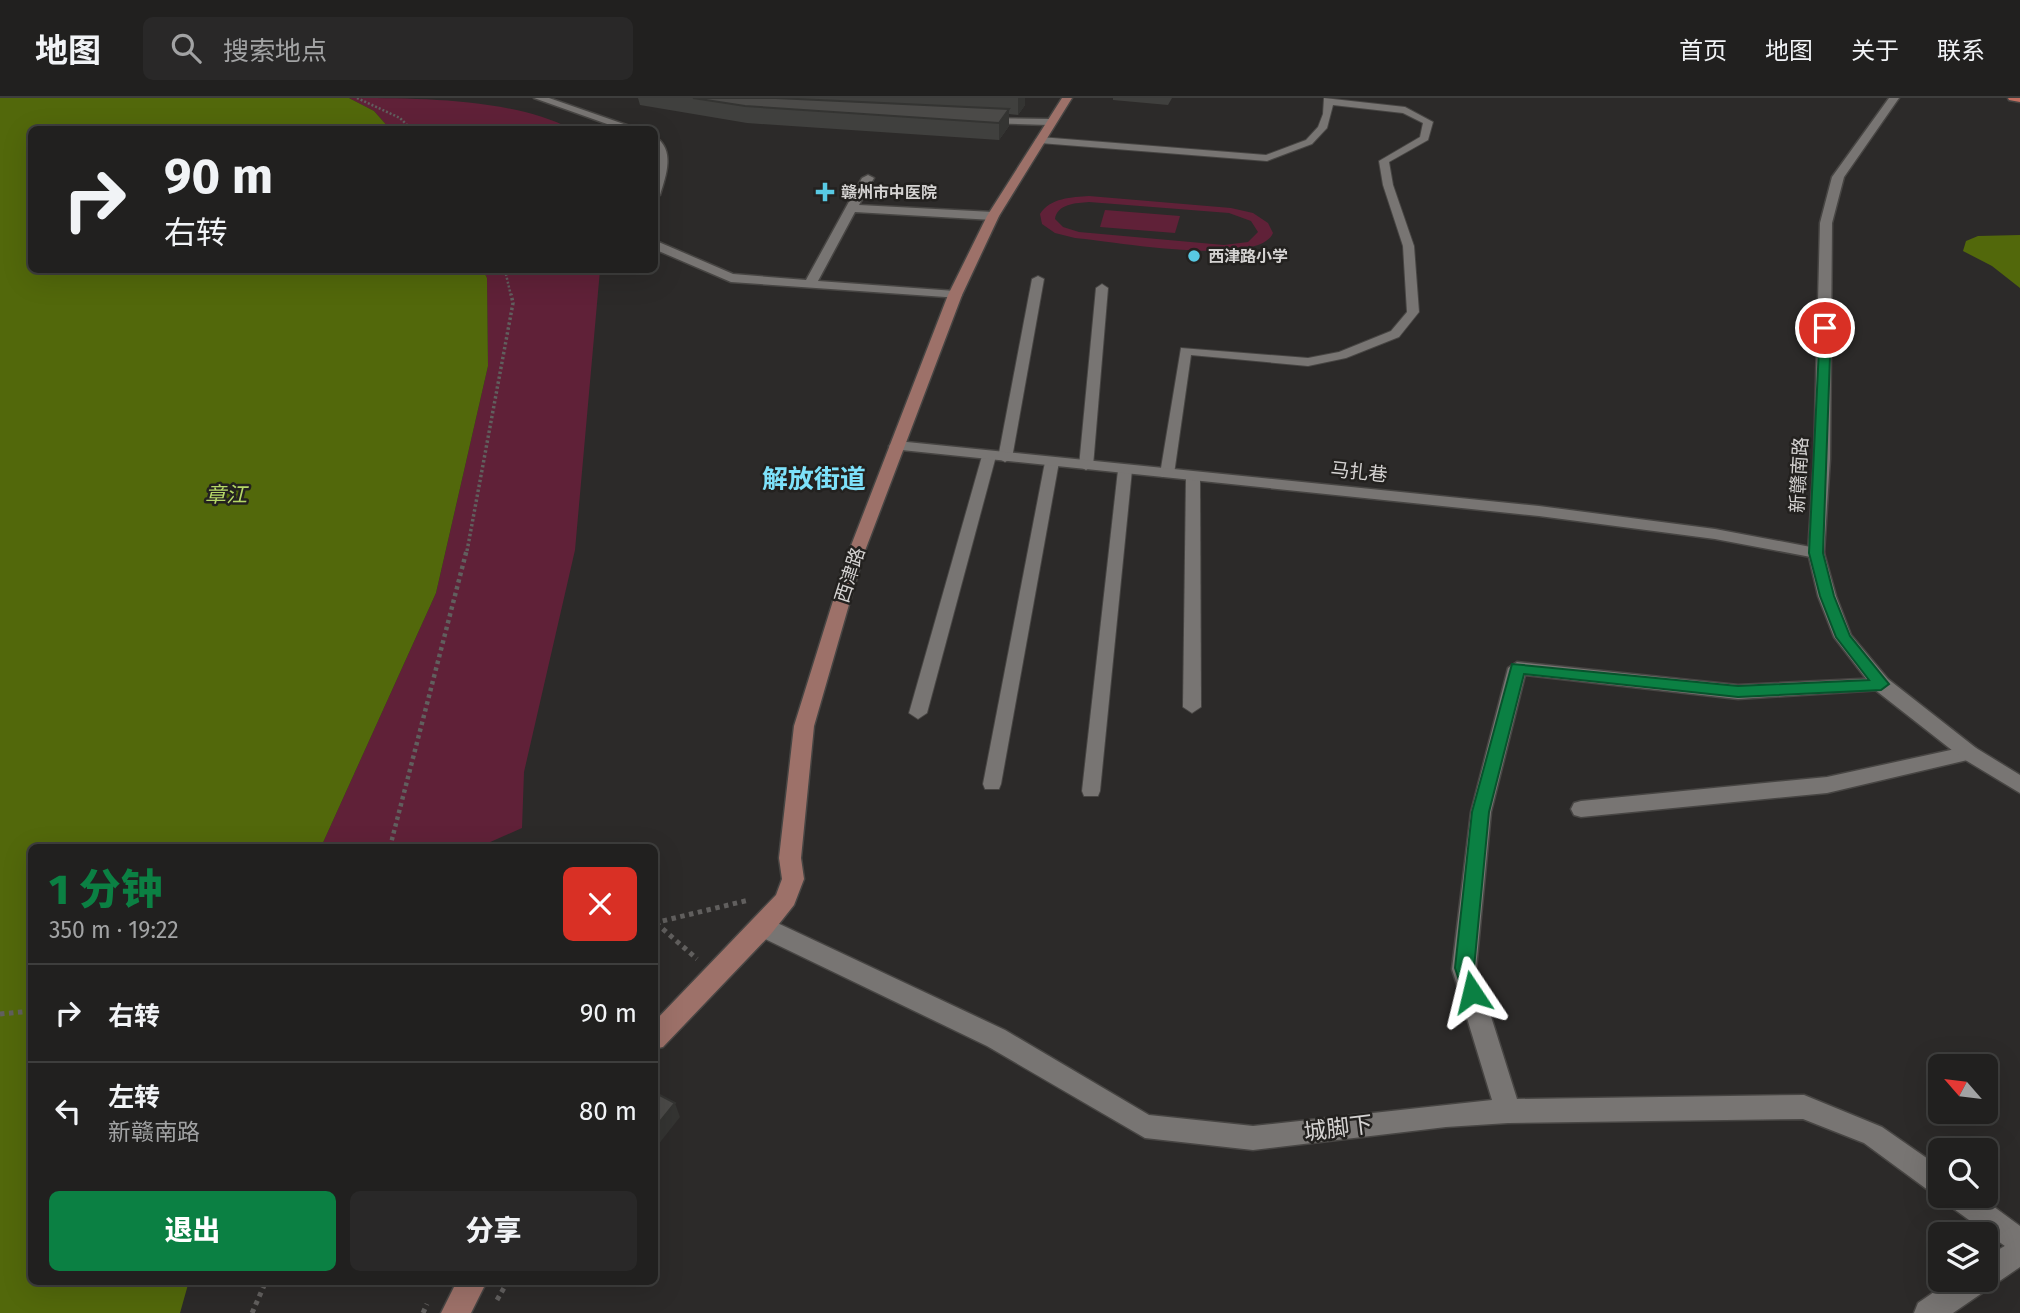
<!DOCTYPE html>
<html lang="zh">
<head>
<meta charset="utf-8">
<style>
	body { margin:0; font-family:"Fira Sans","Noto Sans SC",sans-serif; background:#292828; color:#f1f3f6; height:100vh; display:flex; flex-direction:column; font-size:26px; white-space:nowrap }
	* { box-sizing:border-box; margin:0 }
	p { font-size:23px; color:#a2a3a4 }
	.icon { flex:none; width:38px; height:38px; fill:none; stroke:currentColor; stroke-width:2; stroke-linecap:round; stroke-linejoin:round }
	.map { position:relative; flex:1; overflow:hidden }
	.panel { position:absolute; left:28px; top:746px; width:630px; height:441px; display:flex; flex-direction:column; background:#21201f; border-radius:10px; box-shadow:0 7px 28px #0002,0 0 0 2px #3e3e3d }
	.panel>* { flex:none }
	.banner { position:absolute; left:28px; top:28px; width:630px; height:147px; border-radius:10px; box-shadow:0 7px 28px #0002,0 0 0 2px #3e3e3d; background:#21201f; color:#f1f3f6; overflow:hidden }
	.needle { width:46px; rotate:298deg }
	.tools { position:absolute; left:1928px; top:956px; display:grid; gap:14px }
	.tools a { display:grid; place-items:center; width:70px; height:70px; border-radius:10px; background:#21201f; box-shadow:0 7px 28px #0002,0 0 0 2px #3e3e3d; font-size:35px }
	.pin { position:absolute; display:grid; place-items:center; width:60px; height:60px; color:#fff; margin:-30px; border:4px solid #fff; border-radius:50%; box-shadow:0 2px 7px #0007 }
	.me { position:absolute; width:77px; margin:-38px; rotate:350deg; stroke-linejoin:round; filter:drop-shadow(0 0 5px #0008) }
	.turn { display:flex; align-items:center; gap:24px; height:147px; padding:0 21px; font-size:32px }
	.turn .icon { width:91px; height:91px; stroke-width:2.5 }
	.turn b { display:block; font-size:49px; line-height:60px }
	.round { display:grid; place-items:center; flex:none; width:74px; height:74px; border-radius:10px; background:#292828 }
	.headline { display:flex; align-items:center; justify-content:space-between; height:119px; padding:0 21px }
	h1 { font-size:42px; font-weight:800; line-height:52px; color:#0b8043 }
	.action { display:flex; gap:14px; margin-top:auto; padding:14px 21px }
	.action a { flex:1; height:80px; border-radius:10px; background:#0b8043; color:#fff; font-size:28px; font-weight:800; line-height:80px; text-align:center }
	.action a+a { background:#292828; color:#f1f3f6 }
	ul { padding:0; list-style:none }
	li { display:flex; align-items:center; gap:21px; height:98px; padding:0 21px; border-top:2px solid #3e3e3d }
	li div { flex:1 }
	li b { display:block; font-size:26px }
	li em { font-style:normal }
	header { display:flex; align-items:center; gap:42px; box-sizing:border-box; height:98px; padding:0 35px; background:#21201f; border-bottom:2px solid #3e3e3d }
	header strong { font-size:33px }
	nav { display:flex; gap:38px; margin-inline-start:auto; font-size:24px }
	.search { width:490px; height:63px; background:#292828; display:flex; align-items:center; gap:18px; box-sizing:border-box; padding:0 24px; border-radius:10px; color:#a2a3a4; font-size:26px }
	.map>svg:first-child { display:block }
	.green { fill:#602138; fill-rule:evenodd }
	.water { fill:#52680b }
	.lines { fill:none; stroke-linecap:round; stroke-linejoin:round }
	.service-casing { stroke:#474543; stroke-width:2 }
	.pedestrian-casing { stroke:#474543; stroke-width:3 }
	.minor-casing { stroke:#474543; stroke-width:3 }
	.tertiary-casing { stroke:#474543; stroke-width:3 }
	.secondary-casing { stroke:#474543; stroke-width:3 }
	.primary-casing { stroke:#474543; stroke-width:3 }
	.path-far3 { stroke:#615f5e; stroke-width:2.5; stroke-dasharray:2 2; stroke-linecap:butt }
	.path-far2 { stroke:#615f5e; stroke-width:3.5; stroke-dasharray:2.5 2.5; stroke-linecap:butt }
	.path-far1 { stroke:#615f5e; stroke-width:4.5; stroke-dasharray:3.5 3.5; stroke-linecap:butt }
	.path { stroke:#615f5e; stroke-width:5; stroke-dasharray:4.5 4.5; stroke-linecap:butt }
	.service { fill:#787573; fill-rule:evenodd }
	.pedestrian { fill:#787573; fill-rule:evenodd }
	.minor { fill:#787573; fill-rule:evenodd }
	.tertiary { fill:#787573; fill-rule:evenodd }
	.secondary { fill:#9d7169; fill-rule:evenodd }
	.primary { fill:#c16d5f; fill-rule:evenodd }
	.wall { fill:#40403e }
	.shaded-wall { fill:#343432 }
	.building { fill:#4b4a48; stroke:#343432; stroke-width:2 }
	.route { fill:#0b8043; stroke:#07532c; stroke-width:2 }
	.poi-dot { fill:#58c9e3; stroke:#23211f; stroke-width:2.5 }
	.labels { text-anchor:middle; dominant-baseline:central; stroke-width:5; stroke-linejoin:round; paint-order:stroke }
	.far-poi-label { font-size:16px; font-weight:bold; fill:#d5d3d2; stroke:#23211f; text-anchor:start }
	.street-label { font-size:19px; fill:#d5d3d2; stroke:#23211f }
	.water-label { font-size:21px; font-style:italic; fill:#b6d868; stroke:#23211f }
	.near-street-label { font-size:23px; fill:#d5d3d2; stroke:#23211f }
	.district-label { font-size:26px; font-weight:bold; fill:#7de1fa; stroke:#23211f }
</style>
</head>
<body>
<header>
<strong>地图</strong>
<div class="search"><svg class="icon" aria-label="search" viewBox="0 0 24 24"><circle cx="10" cy="10" r="6"/><path d="M15 15l6 6"/></svg>搜索地点</div>
<nav><a>首页</a><a>地图</a><a>关于</a><a>联系</a></nav>
</header>
<div class="map">
<svg width="2020" height="1215" viewBox="0 0 2020 1215">
	<rect width="100%" height="100%" fill="#2c2a29"/>
	<g class="green">
		<path d="M349,0C414,0 513,0 571,31H390L374,13Z"/>
		<path d="M1089,98L1231,110L1253,115L1268,125L1273,135C1259,170 1110,143 1075,140L1055,135L1042,126L1040,116C1050,100 1072,99 1089,98ZM1089,104L1229,115L1251,123L1258,134L1248,144L1224,147L1079,134L1063,129L1055,121C1057,106 1076,105 1089,104Z"/>
		<polygon points="1105,112 1180,118 1175,135 1100,129"/>
		<polygon points="483,172 600,172 575,452 524,674 522,730 479,749 321,749 436,495 488,268 487,180"/>
	</g>
	<g class="water">
		<polygon points="0,0 349,0 374,13 390,31 32,32 32,172 483,172 487,180 488,268 436,495 321,749 32,749 32,1183 189,1183 180,1215 0,1215"/>
		<polygon points="2020,137 2020,190 1992,168 1963,153 1966,143 1978,138"/>
	</g>
	<g class="lines">
		<g class="service-casing">
			<g id="service">
				<polygon points="1324,0 1405,9 1433,24 1428,42 1389,64 1393,87 1414,148 1419,214 1399,239 1346,260 1308,268 1191,257 1174,376 1172,379 1162,379 1160,376 1181,250 1308,260 1339,254 1391,233 1407,214 1403,148 1383,87 1379,63 1420,39 1423,25 1403,15 1333,7 1327,30 1312,46 1267,63 1040,45 1035,42 1040,39 1266,57 1306,42 1318,29 1323,16"/>
				<polygon points="1038,178 1044,181 1012,360 1005,364 998,360 1032,181"/>
				<polygon points="1102,186 1108,190 1093,368 1086,372 1079,368 1096,190"/>
				<polygon points="989,354 996,358 927,615 918,621 909,615 982,358"/>
				<polygon points="1052,360 1059,364 1001,686 999,691 985,691 983,686 1045,364"/>
				<polygon points="1125,368 1132,372 1100,693 1098,698 1084,698 1082,693 1118,372"/>
				<polygon points="1193,374 1200,378 1201,609 1192,615 1183,609 1186,378"/>
			</g>
		</g>
		<g class="pedestrian-casing">
			<polygon id="pedestrian" points="980,20 1049,21 1054,24 1049,27 984,25 979,22"/>
		</g>
		<g class="minor-casing">
			<g id="minor">
				<polygon points="534,0 549,0 641,32 624,32"/>
				<path d="M654,38C676,51 666,78 660,97L654,100Z"/>
				<polygon points="868,77 874,80 859,107 993,114 999,118 993,122 855,114 818,183 955,193 962,197 960,200 731,184 654,151 654,142 733,176 806,182 862,80"/>
				<polygon points="897,343 1539,408 1715,431 1816,450 1824,455 1816,460 1715,441 1539,418 892,351 889,348"/>
				<polygon points="1517,564 1738,587 1881,580 1890,586 1881,592 1738,601 1525,577 1491,714 1476,871 1517,1001 1804,997 1882,1029 1941,1070 1941,1097 1978,1097 2020,1128 2020,1159 1947,1106 1943,1098 1932,1095 1864,1045 1803,1021 1508,1025 1446,1029 1253,1052 1145,1040 987,948 755,836 752,829 755,822 763,820 771,822 1005,932 1149,1017 1253,1028 1492,1002 1452,871 1471,714 1508,570"/>
				<polygon points="1969,648 1976,650 1979,655 1976,660 1827,695 1581,719 1574,717 1571,711 1574,705 1581,703 1827,679"/>
			</g>
		</g>
		<g class="tertiary-casing">
			<g id="tertiary">
				<polygon points="1889,0 1899,0 1844,79 1832,125 1830,361 1824,455 1836,498 1851,537 1888,581 1976,650 2020,677 2020,695 1962,660 1874,591 1834,539 1818,498 1808,455 1814,361 1820,125 1832,79"/>
				<polygon points="2020,1139 2020,1169 1953,1215 1914,1215 1918,1205 1953,1181 1986,1181 1986,1159"/>
			</g>
		</g>
		<g class="secondary-casing">
			<g id="secondary">
				<polygon points="1062,0 1072,0 999,118 962,197 863,458 814,628 801,760 804,781 794,807 771,836 663,949 654,951 654,924 776,797 782,781 779,760 794,628 847,458 948,197 987,118"/>
				<polygon points="457,1183 487,1183 471,1215 441,1215"/>
			</g>
		</g>
		<g class="primary-casing">
			<polygon id="primary" points="2008,0 2020,0 2020,4 2009,2"/>
		</g>
		<g class="path-far3">
			<polyline points="357,0 400,20 412,32"/>
			<polyline points="505,172 511,198"/>
		</g>
		<polyline class="path-far2" points="467,453 513,205 511,196"/>
		<polyline class="path-far1" points="390,749 467,451"/>
		<g class="path">
			<polyline points="654,825 749,802"/>
			<polyline points="656,825 697,861"/>
			<polyline points="0,916 32,913"/>
			<polyline points="497,1202 508,1183"/>
			<polyline points="252,1215 266,1183"/>
			<polyline points="423,1215 427,1206"/>
		</g>
		<use href="#service" class="service"/>
		<use href="#pedestrian" class="pedestrian"/>
		<use href="#minor" class="minor"/>
		<use href="#tertiary" class="tertiary"/>
		<use href="#secondary" class="secondary"/>
		<use href="#primary" class="primary"/>
	</g>
	<g class="wall">
		<polygon points="638,0 1025,0 1025,7 1018,17 1009,16 1009,28 999,42 747,25 640,7"/>
		<polygon points="1113,0 1172,0 1168,7 1113,2"/>
	</g>
	<g class="shaded-wall">
		<polygon points="1018,0 1025,0 1025,7 1018,17"/>
		<polygon points="1009,11 1009,28 999,42 999,25"/>
		<polygon points="675,1005 680,1019 654,1052 654,1031"/>
	</g>
	<g class="building">
		<polygon points="693,0 776,0 1009,11 999,25 745,8"/>
		<polygon points="654,994 675,1005 654,1031"/>
	</g>
	<polygon class="route" points="1825,227 1831,230 1823,455 1834,498 1850,538 1889,586 1881,592 1738,599 1524,576 1489,714 1474,870 1482,894 1479,900 1465,900 1455,870 1472,714 1512,566 1738,588 1869,582 1836,539 1820,498 1809,455 1820,230"/>
	<g class="poi-dot">
		<path d="M821.5 83.5h7v7h7v7h-7v7h-7v-7h-7v-7h7z"/>
		<circle cx="1194" cy="158" r="7"/>
	</g>
	<g class="labels">
		<g class="far-poi-label">
			<text x="841" y="94">赣州市中医院</text>
			<text x="1208" y="158">西津路小学</text>
		</g>
		<g class="street-label">
			<text transform="translate(1359 374) rotate(6)">马扎巷</text>
			<text transform="translate(1799 377) rotate(-87)">新赣南路</text>
			<text transform="translate(850 477) rotate(-72)">西津路</text>
		</g>
		<g class="water-label">
			<text x="226" y="397">章江</text>
		</g>
		<g class="near-street-label">
			<text transform="translate(1338 1030) rotate(-7)">城脚下</text>
		</g>
		<g class="district-label">
			<text x="814" y="381">解放街道</text>
		</g>
	</g>
</svg>
<div class="tools">
<a><svg class="needle" viewBox="-14 -14 28 28"><path d="M0-13l5 13h-10z" fill="#e53935"/><path d="M0 13l5-13h-10z" fill="#a2a3a4"/></svg></a>
<a><svg class="icon" aria-label="search" viewBox="0 0 24 24"><circle cx="10" cy="10" r="6"/><path d="M15 15l6 6"/></svg></a>
<a><svg class="icon" aria-label="layers" viewBox="0 0 24 24"><path d="M12 4l9 5-9 5-9-5zM3 14l9 5 9-5"/></svg></a>
</div>
<div class="pin" style="left:1825px;top:230px;background:#d93025"><svg class="icon" aria-label="arrive" viewBox="0 0 24 24"><path d="M6 21V4h12l-3 4 3 4H6"/></svg></div>
<svg class="me" style="left:1472px;top:894px" viewBox="-20 -20 40 40"><path d="M0-17L14 15 0 8-14 15z" fill="#0b8043" stroke="#fff" stroke-width="4"/></svg>
<div class="banner">
<div class="turn"><svg class="icon" aria-label="right" viewBox="0 0 24 24"><path d="M7 20v-9h11M14 6l5 5-5 5"/></svg><div><b>90 m</b>右转</div></div>
</div>
<section class="panel">
<div class="headline"><div><h1>1 分钟</h1><p>350 m · 19:22</p></div><a class="round" style="background:#d93025;color:#fff"><svg class="icon" aria-label="close" viewBox="0 0 24 24"><path d="M6 6l12 12M18 6L6 18"/></svg></a></div>
<ul>
<li><svg class="icon" aria-label="right" viewBox="0 0 24 24"><path d="M7 20v-9h11M14 6l5 5-5 5"/></svg><div><b>右转</b></div><em>90 m</em></li>
<li><svg class="icon" aria-label="left" viewBox="0 0 24 24"><path d="M17 20v-9H6M10 6l-5 5 5 5"/></svg><div><b>左转</b><p>新赣南路</p></div><em>80 m</em></li>
</ul>
<div class="action"><a>退出</a><a>分享</a></div>
</section>
</div>
</body>
</html>
